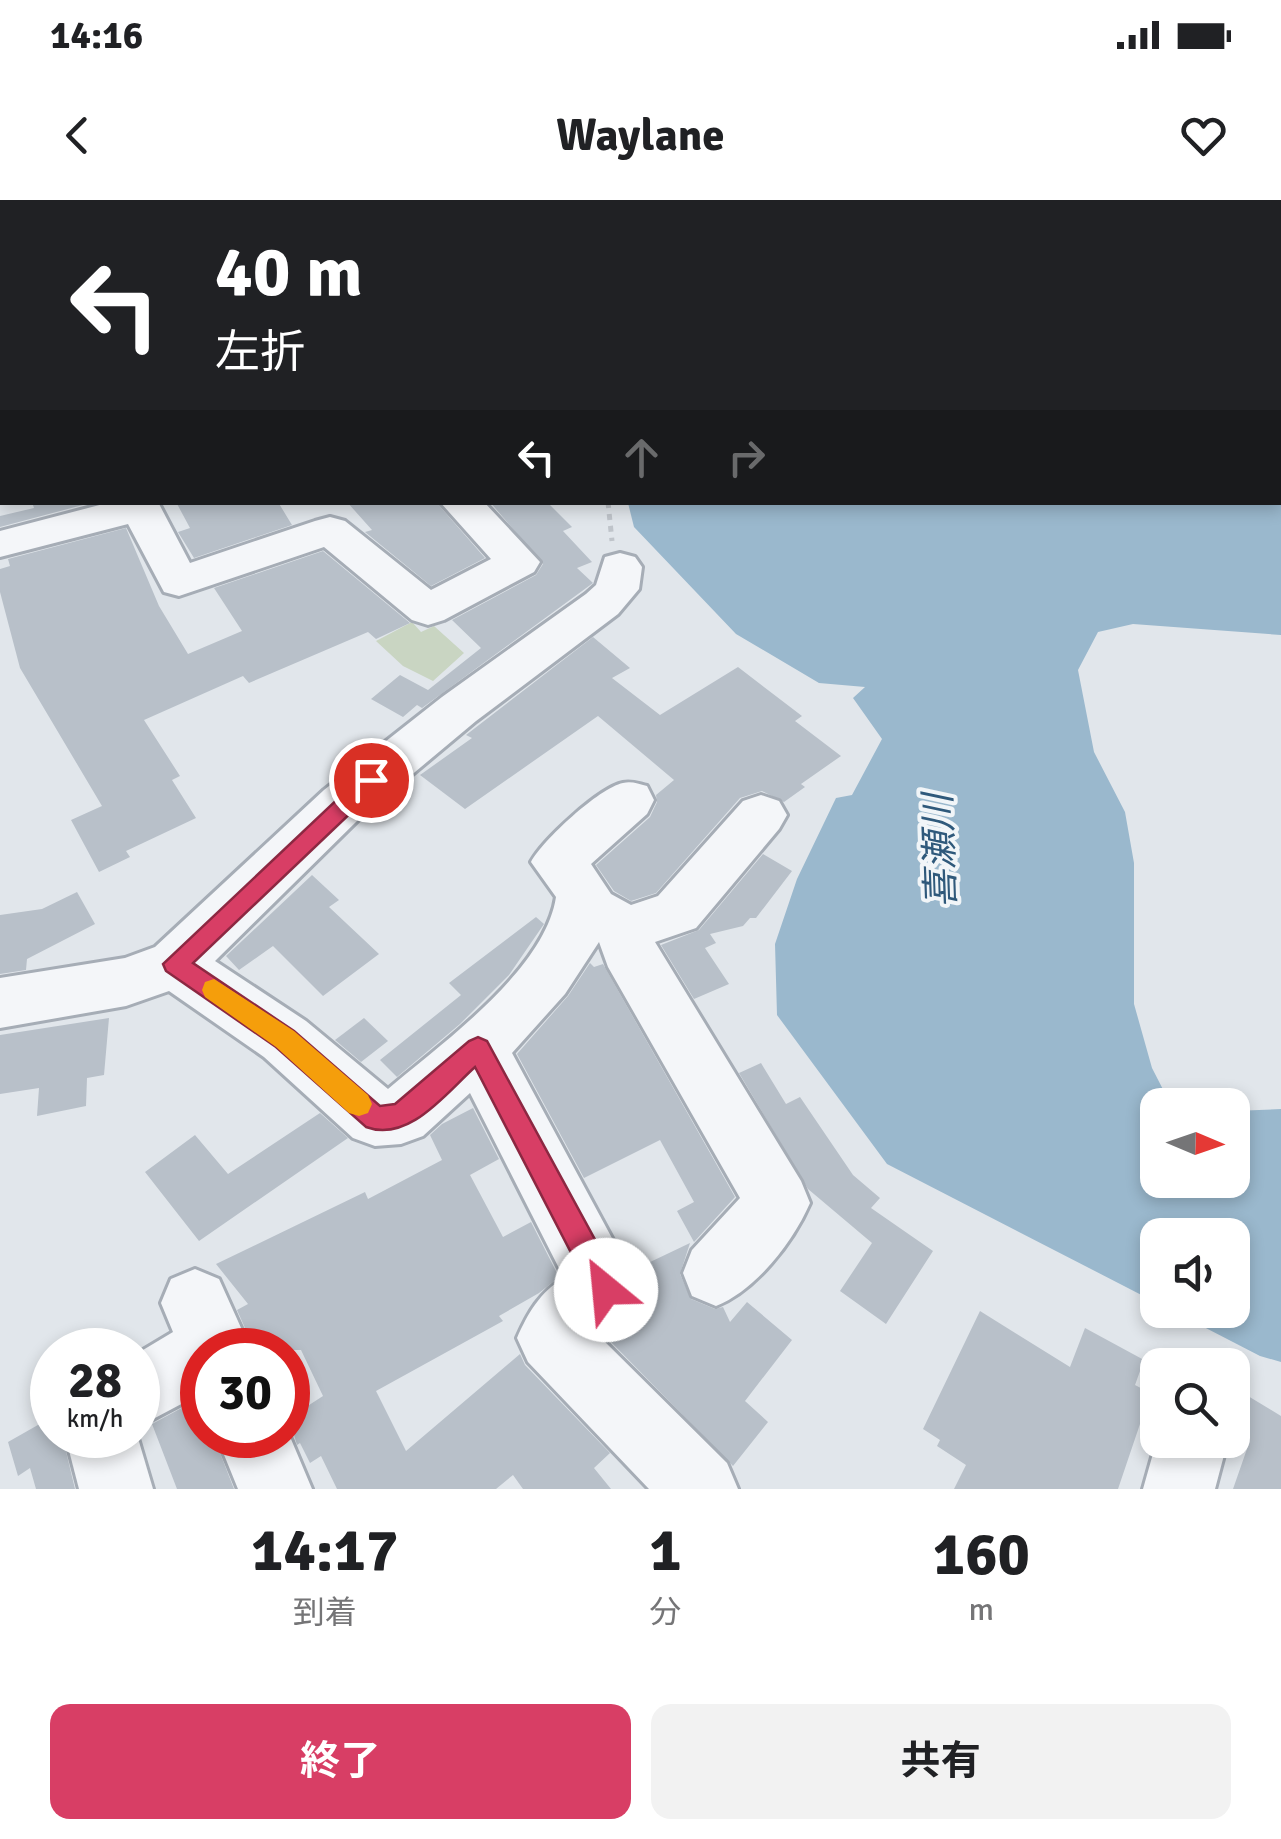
<!DOCTYPE html>
<html lang="ja">
<head>
<meta charset="utf-8">
<style>
	body { margin:0; font-family:Signika,"Noto Sans JP",sans-serif; background:#f2f2f2; color:#202124; height:100vh; display:flex; flex-direction:column; font-size:38px; white-space:nowrap }
	* { box-sizing:border-box; margin:0 }
	p { font-size:32px; color:#757577 }
	.icon { flex:none; width:55px; height:55px; fill:none; stroke:currentColor; stroke-width:2; stroke-linecap:round; stroke-linejoin:round }
	.map { position:relative; height:1289px; overflow:hidden }
	.panel { display:flex; flex-direction:column; background:#fff; flex:1 }
	.panel>* { flex:none }
	.banner { position:absolute; left:0px; top:0px; width:1282px; height:305px; box-shadow:0 5px 15px #0003; background:#202124; color:#fff; overflow:hidden }
	.needle { width:65px; rotate:92deg }
	.buttons { position:absolute; left:1140px; top:888px; display:grid; gap:20px }
	.buttons a { display:grid; place-items:center; width:110px; height:110px; border-radius:20px; background:#fff; box-shadow:0 5px 15px #0003; font-size:50px }
	.speed { position:absolute; left:30px; top:1128px; display:flex; gap:20px; font-size:50px; font-weight:700; text-align:center }
	.speed>* { display:grid; place-content:center; width:130px; height:130px; border-radius:50%; background:#fff; box-shadow:0 5px 15px #0003; line-height:1 }
	.speed small { font-size:25px; font-weight:400 }
	.speed .limit { border:15px solid #d22; background:#fff; color:#111 }
	.pin { position:absolute; display:grid; place-items:center; width:85px; height:85px; color:#fff; margin:-42px; border:5px solid #fff; border-radius:50%; box-shadow:0 2px 10px #0007 }
	.me { position:absolute; width:110px; margin:-55px; rotate:332deg; stroke-linejoin:round; filter:drop-shadow(0 0 8px #0008) }
	.turn { display:flex; align-items:center; gap:35px; height:210px; padding:0 50px; font-size:45px }
	.turn .icon { width:130px; height:130px; stroke-width:2.5 }
	.turn b { display:block; font-size:70px; line-height:85px }
	.lanes { display:flex; align-items:center; height:95px; padding:0 50px; background:#0003; justify-content:center; gap:50px; direction:ltr }
	.lanes .off { opacity:.35 }
	.eta { display:flex; justify-content:space-evenly; align-items:center; height:170px; text-align:center }
	.eta b { font-size:60px; font-weight:700; line-height:70px }
	.primary-button { display:flex; gap:20px; margin-top:auto; padding:20px 50px }
	.primary-button a { flex:1; height:115px; border-radius:20px; background:#d83e65; color:#fff; font-size:40px; font-weight:700; line-height:115px; text-align:center }
	.primary-button a+a { background:#f2f2f2; color:#202124 }
	.status { display:flex; justify-content:space-between; align-items:center; height:70px; padding:0 50px; background:#fff; direction:ltr }
	.status svg { height:28px; fill:currentColor }
	header { display:flex; justify-content:space-between; align-items:center; height:130px; padding:0 50px; background:#fff; font-size:45px; font-weight:700 }
	.map>svg:first-child { display:block }
	.green { fill:#c9d5c2 }
	.water { fill:#9ab8cd }
	.building { fill:#b8c0c9 }
	.lines { fill:none; stroke-linecap:round; stroke-linejoin:round }
	.minor-casing { stroke:#a6adb6; stroke-width:6 }
	.highway-casing { stroke:#8795a3; stroke-width:5 }
	.path { stroke:#bfc4ca; stroke-width:5; stroke-dasharray:6 6; stroke-linecap:butt }
	.minor { fill:#f4f6f9; fill-rule:evenodd }
	.highway { fill:#fff; fill-rule:evenodd }
	.route { fill:#d83e65; stroke:#8c2842; stroke-width:2.5 }
	.slow { fill:#f59e0b }
	.labels { text-anchor:middle; dominant-baseline:central; stroke-width:8; stroke-linejoin:round; paint-order:stroke }
	.water-label { font-size:38px; font-style:italic; fill:#2f597b; stroke:#f1f5f8 }
</style>
</head>
<body>
<div class="status"><b>14:16</b><svg viewBox="0 0 49 12"><path d="M0 12V9h3v3zM5 12V6h3v6zM10 12V3h3v9zM15 12V0h3v12zM26 1h20v11H26zM47 4h2v5h-2z"/></svg></div>
<header><svg class="icon" aria-label="back" viewBox="0 0 24 24"><path d="M15 5l-7 7 7 7"/></svg>Waylane<svg class="icon" aria-label="heart" viewBox="0 0 24 24"><path d="M12 20l-8-8c-3-5 5-10 8-4 3-6 11-1 8 4z"/></svg></header>
<div class="map">
<svg width="1281" height="1289" viewBox="0 0 1281 1289">
	<rect width="100%" height="100%" fill="#e1e6eb"/>
	<polygon class="green" points="412,422 421,432 434,426 464,453 433,481 403,466 376,441"/>
	<polygon class="water" points="1281,190 1281,435 1133,424 1098,432 1078,470 1094,552 1125,612 1134,663 1134,804 1152,868 1171,905 1158,905 1158,980 1232,980 1233,911 1281,909 1281,1162 1260,1156 1171,1110 1232,1110 1232,1035 1158,1035 1157,1103 887,964 777,815 775,744 797,679 836,598 852,595 882,539 853,498 865,487 819,483 736,434 634,327 628,303 1280,302"/>
	<g class="building">
		<polygon points="32,302 94,302 0,327 0,316 34,308"/>
		<polygon points="176,302 278,302 292,325 194,358 178,332 190,328"/>
		<polygon points="347,302 436,302 485,358 431,386 365,332 372,330"/>
		<polygon points="490,302 547,302 572,327 563,331 592,362 577,368 593,383 422,508 417,505 403,517 371,499 400,475 428,490 481,448 452,420 536,375 543,364"/>
		<polygon points="126,328 159,406 188,454 242,431 214,388 323,351 410,423 376,439 368,432 249,483 243,476 144,520 180,576 172,580 196,618 126,651 130,657 99,672 71,620 102,606 20,468 0,392 0,369 10,366 8,359"/>
		<polygon points="593,437 630,468 612,478 660,515 738,467 802,516 795,521 841,556 801,584 805,587 784,602 762,591 740,598 656,693 631,701 614,691 596,665 650,617 657,602 656,595 674,580 598,516 465,609 420,575 472,538 466,535"/>
		<polygon points="763,654 792,671 756,718 750,718 743,726 710,734 716,743 705,748 729,784 694,799 661,745 699,730"/>
		<polygon points="312,675 339,700 329,707 379,754 323,796 273,746 239,770 226,756"/>
		<polygon points="77,692 95,724 27,759 26,770 0,774 0,715 42,709"/>
		<polygon points="536,717 544,724 509,775 460,824 397,877 380,860 461,795 449,783"/>
		<polygon points="590,763 594,767 603,764 735,997 694,1042 677,1011 694,1002 660,940 584,978 517,854 568,796"/>
		<polygon points="109,818 104,875 87,878 86,906 37,916 39,888 0,894 0,835"/>
		<polygon points="364,818 388,841 361,862 335,840"/>
		<polygon points="761,863 786,904 800,897 853,975 880,998 871,1008 933,1051 886,1124 840,1091 872,1043 808,989 739,873"/>
		<polygon points="473,908 499,959 470,975 503,1037 531,1022 559,1077 539,1093 499,1116 503,1121 376,1191 406,1251 520,1154 525,1165 610,1253 594,1268 611,1289 523,1289 513,1275 496,1289 337,1289 321,1256 310,1263 300,1243 297,1245 289,1218 323,1196 301,1150 270,1150 261,1130 249,1137 237,1110 248,1104 216,1064 365,992 368,999 442,960 430,935 442,924"/>
		<polygon points="320,913 348,938 199,1041 145,972 195,935 228,974"/>
		<polygon points="690,1043 680,1074 691,1099 715,1109 723,1107 730,1122 747,1102 792,1140 745,1201 768,1222 733,1266 609,1140 658,1088 646,1064"/>
		<polygon points="980,1111 1070,1167 1085,1128 1144,1160 1135,1185 1158,1197 1158,1233 1140,1224 1118,1289 954,1289 966,1265 937,1246 940,1240 923,1229"/>
		<polygon points="1248,1196 1281,1216 1281,1289 1233,1289 1248,1246 1233,1237"/>
		<polygon points="202,1197 202,1235 213,1235 234,1289 177,1289 152,1224"/>
		<polygon points="52,1217 52,1235 62,1235 75,1289 36,1289 30,1268 18,1276 8,1242"/>
	</g>
	<g class="lines">
		<g class="minor-casing">
			<g id="minor">
				<polygon points="0,0 29,0 30,2 2,2 2,7"/>
				<polygon points="830,0 861,0 862,2 831,2"/>
				<polygon points="898,0 930,0 931,2 899,2"/>
				<polygon points="1006,0 1039,0 1040,2 1007,2"/>
				<polygon points="1117,0 1151,0 1152,2 1118,2"/>
				<rect x="1179" y="0" width="30" height="2"/>
				<polygon points="2,32 2,52 0,53 0,33"/>
				<rect x="0" y="98" width="2" height="20"/>
				<polygon points="111,302 158,302 190,363 315,321 330,317 345,321 431,390 491,359 440,302 484,302 540,362 534,372 444,420 428,425 412,420 324,347 179,396 164,392 128,324 0,357 0,331"/>
				<path d="M620,353L635,357L642,367L639,389L618,414L476,521L360,618L215,761L306,821L388,889C442,843 545,770 556,697L531,662C543,640 599,588 623,583C632,581 638,584 647,586L654,600L647,614L591,664L611,694L631,705L658,696L743,601L761,595L779,601L787,615L779,629L696,728L655,742L801,981L810,1003C793,1042 756,1090 716,1106L692,1096L683,1073L692,1050L740,998L608,767L599,742L565,794L512,853L640,1090L630,1114L598,1135L727,1263L738,1289H649L528,1162L517,1138C528,1113 540,1092 564,1078L470,893L423,936L401,944L375,946L353,938L264,857L169,791L126,806L0,828V778L125,758L155,747L324,590L442,497L586,394L596,385L605,357Z"/>
				<polygon points="195,1069 219,1079 251,1150 202,1150 202,1193 138,1227 138,1153 173,1132 161,1103 171,1079"/>
				<polygon points="288,1232 312,1289 238,1289 216,1235 288,1235"/>
				<polygon points="65,1235 137,1235 153,1289 79,1289"/>
				<polygon points="1158,1236 1158,1240 1228,1240 1215,1289 1143,1289"/>
			</g>
		</g>
		<g class="highway-casing">
			<polygon id="highway" points="2,70 2,92 0,93 0,71"/>
		</g>
		<polyline class="path" points="608,302 612,341"/>
		<use href="#minor" class="minor"/>
		<use href="#highway" class="highway"/>
	</g>
	<path class="route" d="M371,572L379,575L382,580L379,586L193,763L294,831L380,906L395,904L469,841L478,837L487,841L617,1080L621,1090L617,1101L606,1105L596,1101L475,867C446,893 409,943 366,927L276,847L166,771L163,764L363,575Z"/>
	<polygon class="slow" points="214,779 294,831 368,895 372,904 368,913 359,916 349,913 276,847 205,797 202,790 205,782"/>
	<g class="labels">
		<g class="water-label">
			<text transform="translate(940 651) rotate(-92)">喜瀬川</text>
		</g>
	</g>
</svg>
<div class="buttons">
<a><svg class="needle" viewBox="-14 -14 28 28"><path d="M0-13l5 13h-10z" fill="#e53935"/><path d="M0 13l5-13h-10z" fill="#757577"/></svg></a>
<a><svg class="icon" aria-label="sound" viewBox="0 0 24 24"><path d="M4 9h4l5-4v14l-5-4H4zM17 9q2 3 0 6"/></svg></a>
<a><svg class="icon" aria-label="search" viewBox="0 0 24 24"><circle cx="10" cy="10" r="6"/><path d="M15 15l6 6"/></svg></a>
</div>
<div class="speed"><div>28<small>km/h</small></div><div class="limit">30</div></div>
<div class="pin" style="left:371px;top:580px;background:#d93025"><svg class="icon" aria-label="arrive" viewBox="0 0 24 24"><path d="M6 21V4h12l-3 4 3 4H6"/></svg></div>
<svg class="me" style="left:606px;top:1090px" viewBox="-20 -20 40 40"><circle r="19" fill="#fff"/><path d="M0-13L10 11 0 6-10 11z" fill="#d83e65"/></svg>
<div class="banner">
<div class="turn"><svg class="icon" aria-label="left" viewBox="0 0 24 24"><path d="M17 20v-9H6M10 6l-5 5 5 5"/></svg><div><b>40 m</b>左折</div></div>
<div class="lanes"><svg class="icon" aria-label="left" viewBox="0 0 24 24"><path d="M17 20v-9H6M10 6l-5 5 5 5"/></svg><svg class="icon off" aria-label="ahead" viewBox="0 0 24 24"><path d="M12 20V5M6 11l6-6 6 6"/></svg><svg class="icon off" aria-label="right" viewBox="0 0 24 24"><path d="M7 20v-9h11M14 6l5 5-5 5"/></svg></div>
</div>
</div>
<section class="panel">
<div class="eta">
<div><b>14:17</b><p>到着</p></div>
<div><b>1</b><p>分</p></div>
<div><b>160</b><p>m</p></div>
</div>
<div class="primary-button"><a>終了</a><a>共有</a></div>
</section>
</body>
</html>
